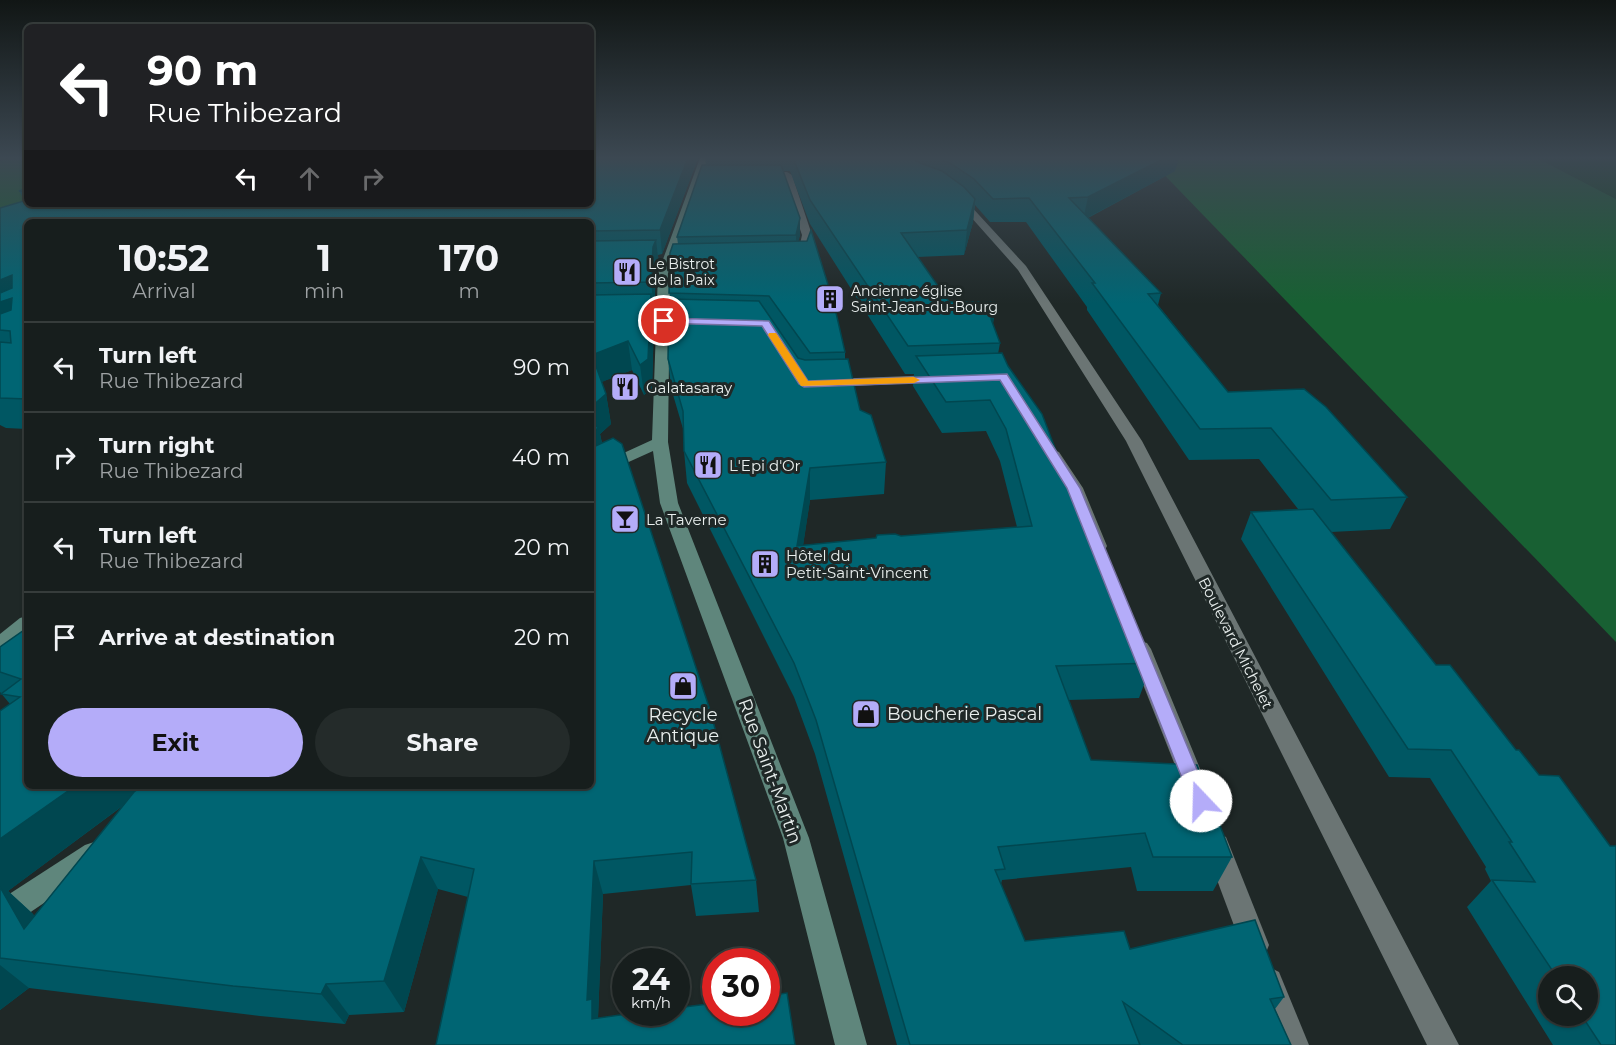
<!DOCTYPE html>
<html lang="en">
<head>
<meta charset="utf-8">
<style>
	body { margin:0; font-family:Montserrat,sans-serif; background:#242b2a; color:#f1f3f6; height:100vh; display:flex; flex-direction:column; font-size:22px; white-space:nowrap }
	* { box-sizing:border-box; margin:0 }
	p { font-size:20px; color:#9ea2a4 }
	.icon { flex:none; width:33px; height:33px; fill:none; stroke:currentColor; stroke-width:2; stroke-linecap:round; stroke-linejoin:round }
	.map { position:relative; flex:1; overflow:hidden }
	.details { position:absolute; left:24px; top:219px; width:570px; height:570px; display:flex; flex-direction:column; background:#171e1d; border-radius:9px; box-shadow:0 2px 4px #0004,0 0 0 2px #363c3b }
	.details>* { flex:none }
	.banner { position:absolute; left:24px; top:24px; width:570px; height:183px; border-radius:9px; box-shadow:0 2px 4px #0004,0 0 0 2px #363c3b; background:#202124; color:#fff; overflow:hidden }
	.tools { position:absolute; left:1538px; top:966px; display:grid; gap:12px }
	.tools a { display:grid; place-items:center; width:60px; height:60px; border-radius:50%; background:#171e1d; box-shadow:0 2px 4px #0004,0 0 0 2px #363c3b; font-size:30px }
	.speed { position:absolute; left:612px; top:948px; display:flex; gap:12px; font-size:30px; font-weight:700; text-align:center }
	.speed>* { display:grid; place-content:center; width:78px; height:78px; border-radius:50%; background:#171e1d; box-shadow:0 2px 4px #0004,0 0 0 2px #363c3b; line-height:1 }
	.speed small { font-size:15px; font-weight:400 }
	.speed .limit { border:9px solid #d22; background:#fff; color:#111 }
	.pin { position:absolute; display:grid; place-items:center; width:51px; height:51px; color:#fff; margin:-26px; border:3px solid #fff; border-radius:50%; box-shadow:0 2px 6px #0007 }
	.me { position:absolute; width:66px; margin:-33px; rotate:339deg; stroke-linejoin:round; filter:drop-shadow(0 0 4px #0008) }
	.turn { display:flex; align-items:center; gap:21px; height:126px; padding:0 24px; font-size:27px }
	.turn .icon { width:78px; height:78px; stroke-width:2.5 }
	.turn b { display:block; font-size:42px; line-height:51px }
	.lanes { display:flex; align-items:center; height:57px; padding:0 24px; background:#0003; justify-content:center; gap:30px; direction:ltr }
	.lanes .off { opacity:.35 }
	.eta { display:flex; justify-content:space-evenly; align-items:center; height:102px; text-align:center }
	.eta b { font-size:36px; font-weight:700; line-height:42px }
	.cta { display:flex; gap:12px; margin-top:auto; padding:12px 24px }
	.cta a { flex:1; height:69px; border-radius:36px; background:#b4acf9; color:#111; font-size:24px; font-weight:700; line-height:69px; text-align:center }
	.cta a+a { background:#242b2a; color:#f1f3f6 }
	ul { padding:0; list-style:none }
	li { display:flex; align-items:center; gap:18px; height:90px; padding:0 24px; border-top:2px solid #363c3b }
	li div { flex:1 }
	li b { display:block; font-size:22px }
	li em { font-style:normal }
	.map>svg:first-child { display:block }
	.green { fill:#134625 }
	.forest { fill:#186033 }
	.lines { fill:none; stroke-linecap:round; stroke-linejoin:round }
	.street { fill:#6b7574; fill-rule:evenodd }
	.secondary { fill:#5f867c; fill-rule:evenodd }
	.wall { fill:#005763; fill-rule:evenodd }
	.shaded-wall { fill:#004750 }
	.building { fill:#006573; stroke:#004750; stroke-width:1.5 }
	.route { fill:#b4acf9; stroke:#7570a2; stroke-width:1.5 }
	.slow { fill:#f59e0b }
	.labels { text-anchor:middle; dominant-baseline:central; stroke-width:6; stroke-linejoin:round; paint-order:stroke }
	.far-poi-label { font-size:14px; fill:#e9efee; stroke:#1f2827; text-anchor:start }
	.poi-label { font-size:15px; fill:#e9efee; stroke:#1f2827; text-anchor:start }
	.street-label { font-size:15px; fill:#e9efee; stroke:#1f2827 }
	.near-poi-label { font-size:18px; fill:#e9efee; stroke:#1f2827; text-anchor:start }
	.near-street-label { font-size:18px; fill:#e9efee; stroke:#1f2827 }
</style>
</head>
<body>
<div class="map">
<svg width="1616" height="1045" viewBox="0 0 1616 1045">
	<rect width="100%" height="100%" fill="#1f2827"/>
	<polygon class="green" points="1537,158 1616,158 1616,199"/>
	<g class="forest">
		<polygon points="15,158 27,158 27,204 0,212 0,161"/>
		<polygon points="1148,158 1537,158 1616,199 1616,642"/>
	</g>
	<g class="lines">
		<g class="street">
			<polygon points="759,172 787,172 792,175 812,235 807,259 797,260 791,257 798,254 802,235 783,178 756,177 756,173"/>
			<polygon points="952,195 958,195 968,203 1026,266 1142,441 1459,1045 1427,1045 1126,441 1018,270 970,216 952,199"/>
			<polygon points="937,375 944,379 942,382 830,387 823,383 830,379"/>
			<polygon points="1053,450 1059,452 1083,488 1107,546 1105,550 1091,550 1089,546 1065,488 1045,455"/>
			<polygon points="1140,641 1147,643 1151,649 1208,788 1205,796 1196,799 1187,796 1184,788 1129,649 1133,643"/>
			<polygon points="1217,833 1226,837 1269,945 1265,955 1255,959 1245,955 1204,845 1208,837"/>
			<polygon points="1269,967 1279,972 1309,1045 1277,1045 1254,982 1259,972"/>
		</g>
		<g class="secondary">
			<polygon points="700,158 708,158 670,273 668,442 678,503 809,838 867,1045 835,1045 783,838 660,503 653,451 591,479 591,468 652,440 658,273"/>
			<polygon points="27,616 27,635 7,652 0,654 0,634 20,618"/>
			<polygon points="94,842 103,845 107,854 103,863 10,926 0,930 0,900 85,845"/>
		</g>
	</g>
	<g class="wall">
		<path d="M698,158L662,254L658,255L659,265L656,273L654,309H653L654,321L652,388L644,395L632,370L601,382L606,394L611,424L600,434L602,443L756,880L759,912L696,916L691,885L603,894L598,1018L436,1045L468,897L438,889L404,1012L349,1015L345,1024L260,1016L29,988L0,1010V711L10,704L0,692V647L27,628V786H591V222H27V429L6,428L0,425V208L25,201L19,191L27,188V204H591ZM124,805L34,916L33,914L8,891Z"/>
		<path d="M705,158H916L914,159L917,162L918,158H1179L1175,171L1088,218L1161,293L1158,305L1228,392L1304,389L1326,407L1407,497L1390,529L1331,532L1436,665H1450L1516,750H1519L1539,775L1559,776L1610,846H1616V1045H1553L1467,907L1491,881L1485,869L1486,867L1430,778L1389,777L1241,539L1251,512L1298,509L1259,459L1189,460L1087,310V307L1026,222H990L975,205L973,222L964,255L917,257L949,302H996L993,324L1000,343L998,354L1002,353L1008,366L1042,414L1084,524H1091L1116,577L1115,581L1152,663L1139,698L1068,700L1091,760L1197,765L1232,857L1213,891H1137L1131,867L1002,880L1001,884L1025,941L1124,931L1130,949L1255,920L1284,997L1275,1009L1291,1045H897L815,754L794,697L687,483L684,451V432L671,388L668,359L669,299H670V253L673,244H678L677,237L702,165H706ZM783,171H790L810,224L905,374H914L913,386L942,433L986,431L1000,461L1017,527L901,536L895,534L877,535L876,538L803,545L810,500L884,494L886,462L871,415L860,410L848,359H845V352L834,304L811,230L807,241H798L800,235V218ZM1548,976H1587V1016H1548Z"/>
	</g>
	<g class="shaded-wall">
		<polygon points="688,158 698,158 662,254 660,230"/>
		<polygon points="1165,158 1179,158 1175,171 1083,220 1088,197"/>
		<polygon points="975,199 973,222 964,255 967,230"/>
		<polygon points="800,218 800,235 796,252 796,235"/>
		<polygon points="656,240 659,265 656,273 654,309 651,282 653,247"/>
		<polygon points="12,275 27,301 0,330 0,280"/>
		<polygon points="651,294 654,321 652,388 644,395 640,365"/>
		<polygon points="996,302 992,330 991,319"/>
		<polygon points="628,341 632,370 597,384 592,355"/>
		<polygon points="606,394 611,424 600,434 605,459 591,466 591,407"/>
		<polygon points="810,468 810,500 798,580 797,546"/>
		<polygon points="75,786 149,786 8,891 33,914 60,960 24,929 0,897 0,839"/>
		<polygon points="421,857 438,889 404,1012 384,981"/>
		<polygon points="594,861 603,894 598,1018 592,1019 587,1000"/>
		<polygon points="0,965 29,988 0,1010"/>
		<polygon points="326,984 349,1015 345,1024 321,994"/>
	</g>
	<g class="building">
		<polygon points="591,158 688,158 660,230 591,231 591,222 27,222 27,399 0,398 0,342 11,343 10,331 0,330 0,314 11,310 12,298 0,302 0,293 12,288 12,275 0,280 0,208 27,200 27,204 591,204"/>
		<polygon points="793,158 913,158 918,162 942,171 964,187 975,199 967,230 901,233 949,302 996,302 991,319 1000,343 908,346 810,200"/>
		<polygon points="938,158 1165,158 1088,197 1069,198 1161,293 1148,294 1228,392 1304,389 1326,407 1407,497 1331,500 1271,428 1200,429 1092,283 1095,283 1029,198 993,199 974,179 950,163"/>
		<polygon points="702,165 781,165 800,218 796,235 677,237"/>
		<polygon points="27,188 27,192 19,191"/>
		<polygon points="811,230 834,304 845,352 810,353 769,296 669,293 670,253 673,244 807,241"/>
		<polygon points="656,240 653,247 651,282 591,283 591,241"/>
		<polygon points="651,294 648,359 640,365 628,341 592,355 606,394 591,407 591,295"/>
		<polygon points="669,299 759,301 798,358 805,360 848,359 860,410 871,415 886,462 810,468 797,546 876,538 877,535 895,534 901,536 1032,526 1006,429 990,400 946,402 916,356 1002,353 1008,366 1042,414 1084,524 1091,524 1116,577 1113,577 1152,663 1056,666 1091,760 1197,765 1232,857 1153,857 1145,833 998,847 1005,869 995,870 1025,941 1124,931 1130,949 1255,920 1284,997 1270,999 1291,1045 1183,1045 1123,1002 1140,1045 910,1045 816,720 794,663 684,451 683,411 668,359"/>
		<polygon points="591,423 599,428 591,432"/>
		<polygon points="613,438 622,444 710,710 756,880 691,884 692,852 594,861 587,1000 592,999 592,1019 641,1012 676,1012 676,1008 716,1003 716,1012 766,1012 766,996 787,993 795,1045 436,1045 474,869 421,857 384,981 326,984 321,994 233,986 0,958 0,887 24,929 134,792 142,786 591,786 591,448"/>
		<polygon points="1313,509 1436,665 1450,665 1516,750 1519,750 1539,775 1559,776 1610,846 1616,846 1616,1045 1601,1045 1582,1016 1587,1016 1587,976 1556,976 1492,880 1535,882 1509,842 1512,842 1451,750 1408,749 1251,512"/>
		<polygon points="27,628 27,786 75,786 0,839 0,711 20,697 1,694 21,679 0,672 0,647"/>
	</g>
	<linearGradient id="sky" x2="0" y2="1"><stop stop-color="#111615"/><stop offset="0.52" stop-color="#3c4852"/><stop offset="1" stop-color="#3c4852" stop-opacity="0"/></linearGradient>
	<rect width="1616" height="304" fill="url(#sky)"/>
	<polygon class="route" points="664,318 769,321 808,381 1007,374 1080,488 1210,801 1207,807 1201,809 1194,807 1191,801 1067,488 1000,380 804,387 799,384 762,326 660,323 660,319"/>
	<polygon class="slow" points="769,333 776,333 808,381 914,377 920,380 914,383 801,386 768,335"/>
	<defs>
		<g id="restaurant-square" transform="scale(1.5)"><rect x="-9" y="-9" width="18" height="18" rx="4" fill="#b4acf9" stroke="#1f2827"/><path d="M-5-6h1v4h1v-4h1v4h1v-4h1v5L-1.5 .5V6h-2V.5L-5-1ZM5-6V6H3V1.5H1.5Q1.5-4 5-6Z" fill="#111"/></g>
		<g id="building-square" transform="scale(1.5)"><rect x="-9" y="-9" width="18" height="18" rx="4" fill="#b4acf9" stroke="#1f2827"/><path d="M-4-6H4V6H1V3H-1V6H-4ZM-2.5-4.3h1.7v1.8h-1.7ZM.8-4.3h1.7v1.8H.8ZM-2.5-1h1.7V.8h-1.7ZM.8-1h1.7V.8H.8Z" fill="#111"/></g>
		<g id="bar-square" transform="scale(1.5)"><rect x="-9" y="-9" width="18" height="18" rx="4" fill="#b4acf9" stroke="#1f2827"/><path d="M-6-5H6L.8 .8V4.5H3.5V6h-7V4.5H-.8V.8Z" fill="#111"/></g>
		<g id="shop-square" transform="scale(1.5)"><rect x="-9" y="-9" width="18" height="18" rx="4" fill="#b4acf9" stroke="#1f2827"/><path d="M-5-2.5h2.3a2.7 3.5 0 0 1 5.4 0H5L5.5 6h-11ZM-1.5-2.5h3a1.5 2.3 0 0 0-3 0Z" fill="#111"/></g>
	</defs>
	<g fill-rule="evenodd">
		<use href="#restaurant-square" x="627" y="272"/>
		<use href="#building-square" x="830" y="299"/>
		<use href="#restaurant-square" x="625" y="387"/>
		<use href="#restaurant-square" x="708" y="465"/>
		<use href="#bar-square" x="625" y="519"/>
		<use href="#building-square" x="765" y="564"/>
		<use href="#shop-square" x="683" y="686"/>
		<use href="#shop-square" x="866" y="714"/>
	</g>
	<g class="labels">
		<g class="far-poi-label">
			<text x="648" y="264">Le Bistrot<tspan x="648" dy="16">de la Paix</tspan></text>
			<text x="851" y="291">Ancienne église<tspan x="851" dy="16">Saint-Jean-du-Bourg</tspan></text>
		</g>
		<g class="poi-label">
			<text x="646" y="387">Galatasaray</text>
			<text x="729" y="465">L'Epi d'Or</text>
			<text x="646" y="519">La Taverne</text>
			<text x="786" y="555">Hôtel du<tspan x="786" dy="17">Petit-Saint-Vincent</tspan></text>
		</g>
		<g class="street-label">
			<text transform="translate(1236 643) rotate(63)">Boulevard Michelet</text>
		</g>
		<g class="near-poi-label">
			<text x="887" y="714">Boucherie Pascal</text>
			<text x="683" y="715" text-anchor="middle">Recycle<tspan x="683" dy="21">Antique</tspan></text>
		</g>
		<g class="near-street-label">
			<text transform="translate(770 771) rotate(70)">Rue Saint-Martin</text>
		</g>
	</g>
</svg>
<div class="tools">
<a><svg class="icon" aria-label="search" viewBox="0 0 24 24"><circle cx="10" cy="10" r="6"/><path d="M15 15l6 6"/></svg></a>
</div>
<div class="speed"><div>24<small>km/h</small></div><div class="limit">30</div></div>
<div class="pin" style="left:664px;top:321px;background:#d93025"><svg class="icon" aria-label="arrive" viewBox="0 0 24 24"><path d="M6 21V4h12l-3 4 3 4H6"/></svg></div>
<svg class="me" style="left:1201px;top:801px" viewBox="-20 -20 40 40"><circle r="19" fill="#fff"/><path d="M0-13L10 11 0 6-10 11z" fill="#b4acf9"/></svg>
<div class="banner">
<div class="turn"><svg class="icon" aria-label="left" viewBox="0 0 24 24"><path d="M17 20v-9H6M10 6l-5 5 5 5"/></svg><div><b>90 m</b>Rue Thibezard</div></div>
<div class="lanes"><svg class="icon" aria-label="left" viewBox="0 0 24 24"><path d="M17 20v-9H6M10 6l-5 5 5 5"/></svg><svg class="icon off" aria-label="ahead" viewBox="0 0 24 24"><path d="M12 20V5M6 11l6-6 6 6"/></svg><svg class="icon off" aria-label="right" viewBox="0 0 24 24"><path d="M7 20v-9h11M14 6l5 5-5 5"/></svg></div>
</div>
<section class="details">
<div class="eta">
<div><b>10:52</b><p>Arrival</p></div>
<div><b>1</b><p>min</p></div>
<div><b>170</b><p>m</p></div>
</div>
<ul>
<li><svg class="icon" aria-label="left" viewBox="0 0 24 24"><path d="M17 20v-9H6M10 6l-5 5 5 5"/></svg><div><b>Turn left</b><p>Rue Thibezard</p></div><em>90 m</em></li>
<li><svg class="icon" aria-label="right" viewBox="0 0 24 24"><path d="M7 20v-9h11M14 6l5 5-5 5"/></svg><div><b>Turn right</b><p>Rue Thibezard</p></div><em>40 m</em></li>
<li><svg class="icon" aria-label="left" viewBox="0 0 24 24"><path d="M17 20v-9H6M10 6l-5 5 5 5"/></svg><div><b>Turn left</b><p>Rue Thibezard</p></div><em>20 m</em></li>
<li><svg class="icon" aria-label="arrive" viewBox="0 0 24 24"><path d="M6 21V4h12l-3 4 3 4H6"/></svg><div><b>Arrive at destination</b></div><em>20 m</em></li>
</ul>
<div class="cta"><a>Exit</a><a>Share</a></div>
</section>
</div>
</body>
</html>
